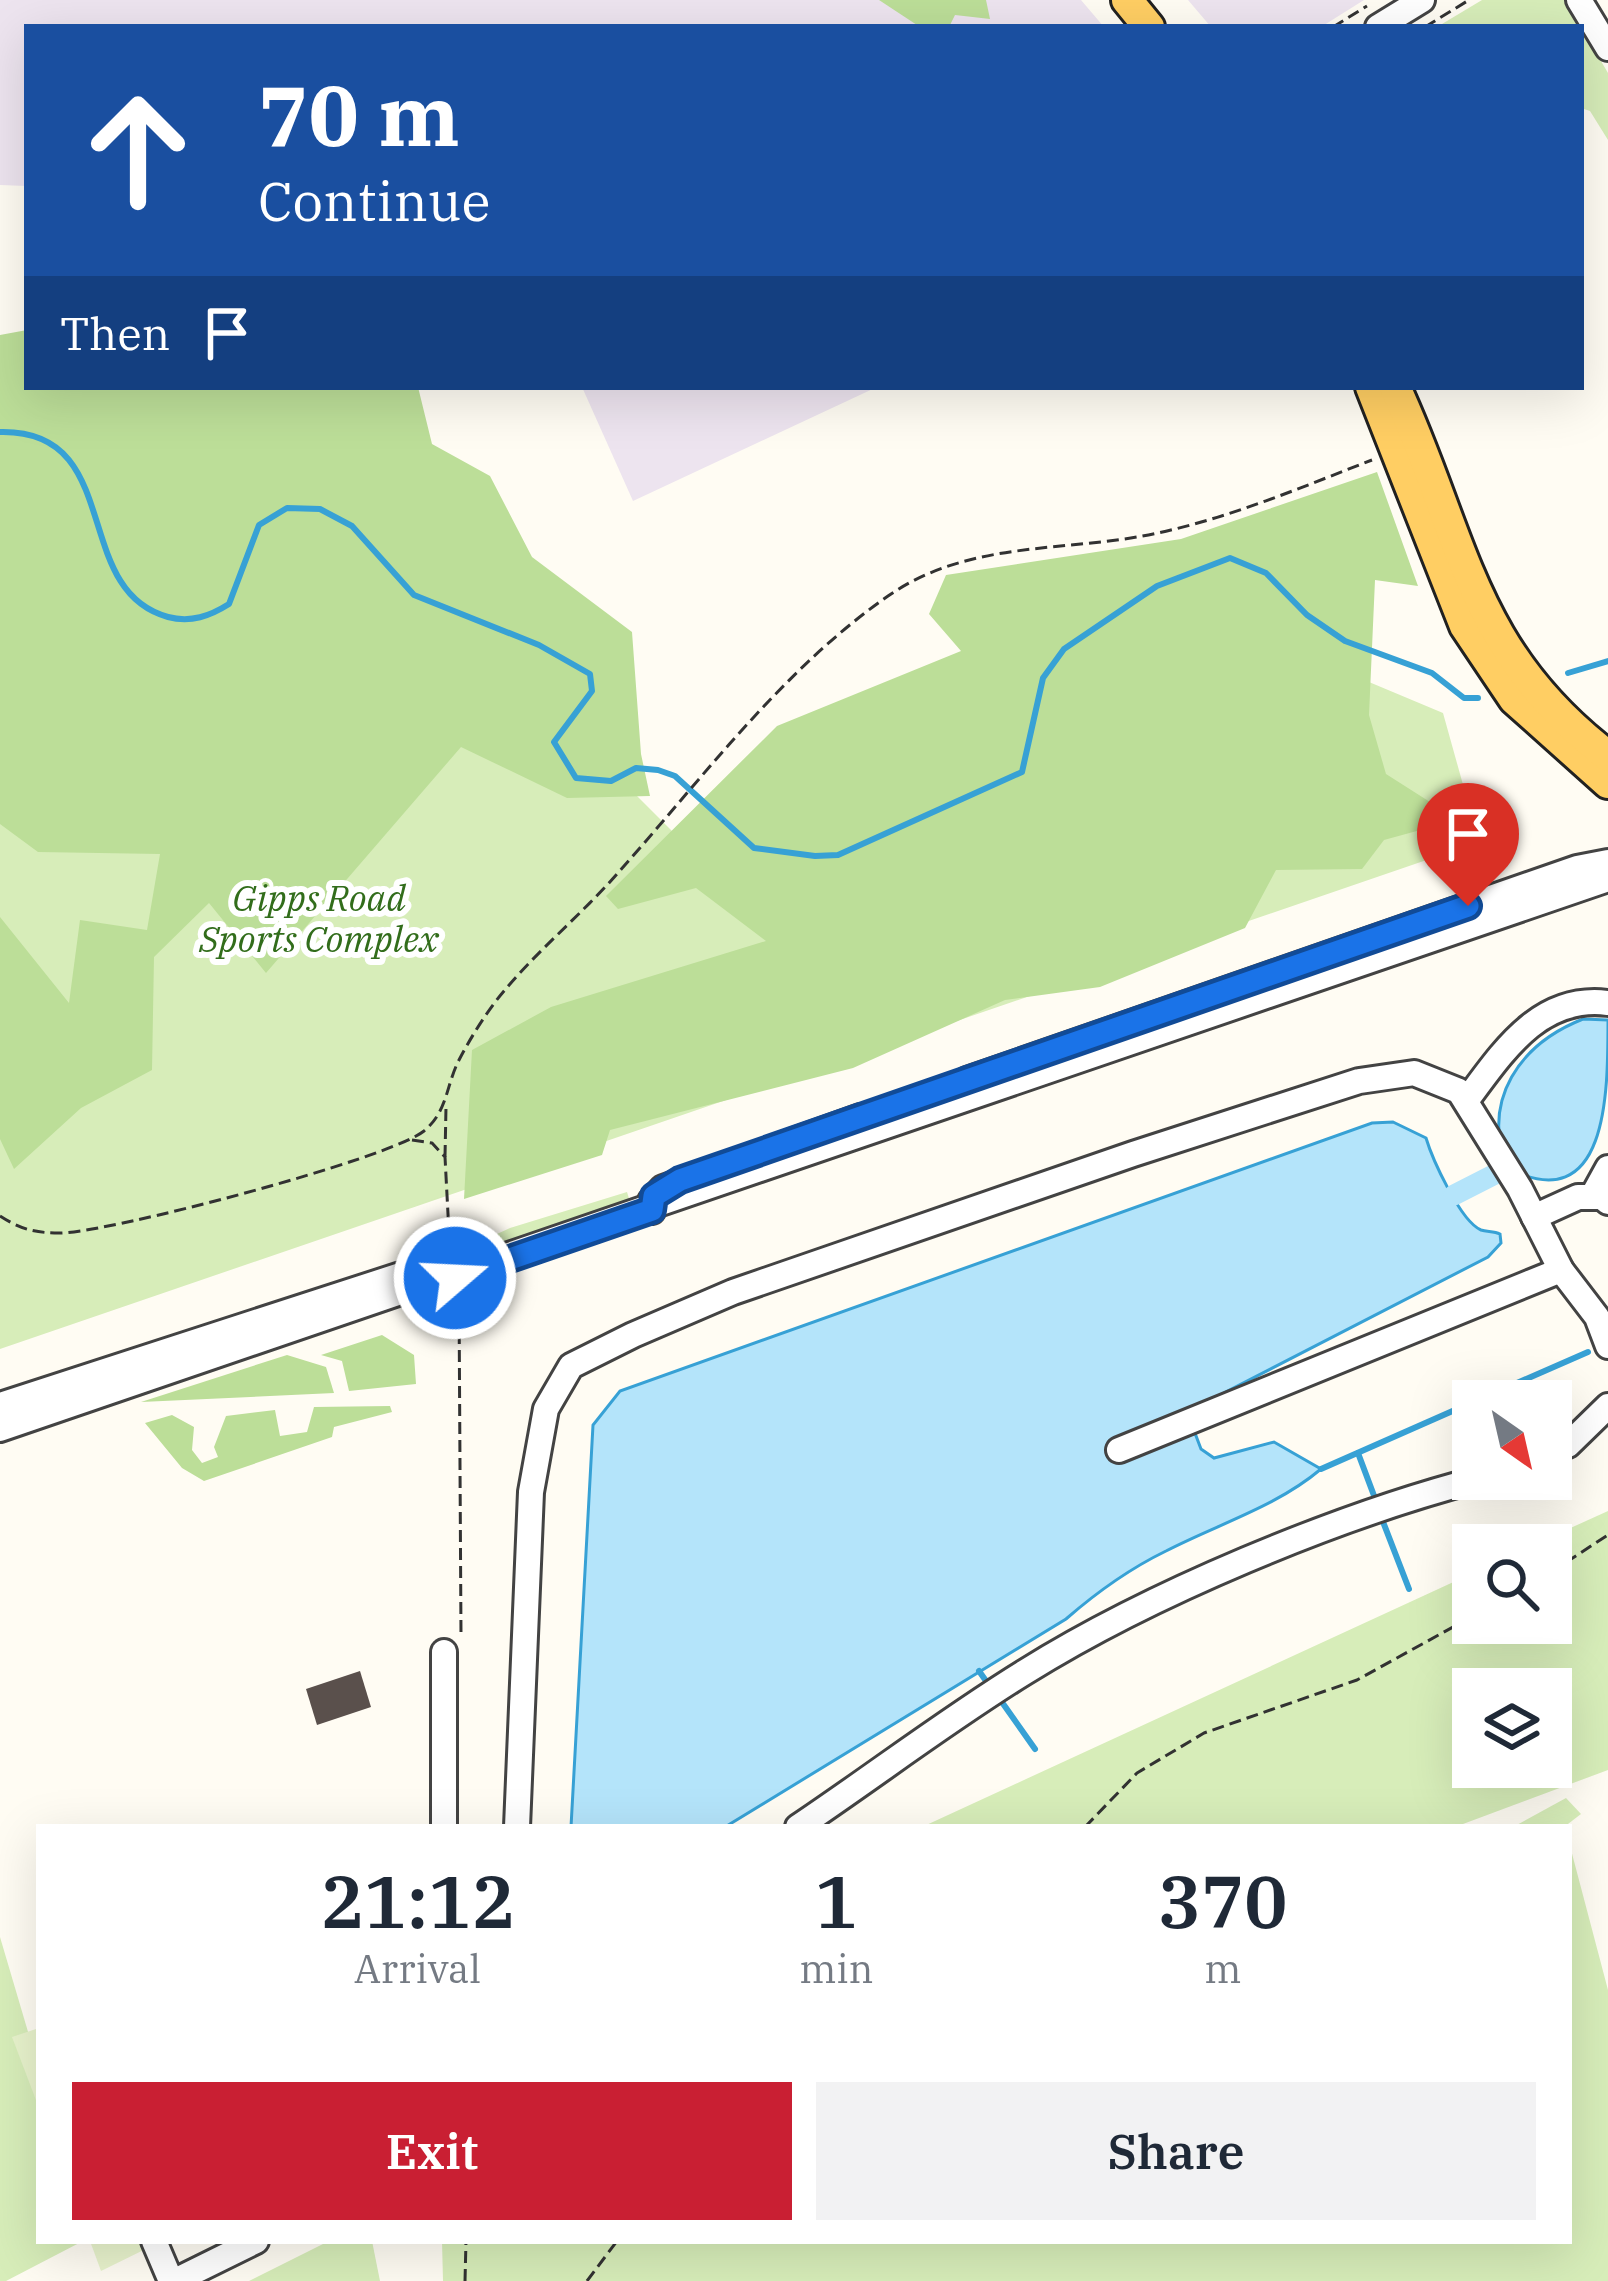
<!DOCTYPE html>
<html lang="en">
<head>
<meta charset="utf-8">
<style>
	body { margin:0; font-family:"IBM Plex Serif",serif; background:#f2f2f3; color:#1f2937; height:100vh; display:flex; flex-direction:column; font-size:45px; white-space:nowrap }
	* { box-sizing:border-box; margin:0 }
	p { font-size:39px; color:#747a83 }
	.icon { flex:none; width:66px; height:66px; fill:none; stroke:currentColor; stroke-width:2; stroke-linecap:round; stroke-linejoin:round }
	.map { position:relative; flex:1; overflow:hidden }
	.side { position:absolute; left:36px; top:1824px; width:1536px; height:420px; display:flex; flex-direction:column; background:#fff; border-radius:0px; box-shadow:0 12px 48px #0002 }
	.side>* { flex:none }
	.top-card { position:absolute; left:24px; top:24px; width:1560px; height:366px; border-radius:0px; box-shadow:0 12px 48px #0002; background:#1a4fa0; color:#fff; overflow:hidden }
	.needle { width:78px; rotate:146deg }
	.buttons { position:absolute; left:1452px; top:1380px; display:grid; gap:24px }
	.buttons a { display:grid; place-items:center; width:120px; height:120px; border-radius:0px; background:#fff; box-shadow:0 12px 48px #0002; font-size:60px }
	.pin { position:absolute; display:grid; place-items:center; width:102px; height:102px; color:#fff; margin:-123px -51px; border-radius:50% 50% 50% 0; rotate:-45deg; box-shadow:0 0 12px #0007 }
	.pin .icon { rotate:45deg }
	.me { position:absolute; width:132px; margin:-66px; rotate:71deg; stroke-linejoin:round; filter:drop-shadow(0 0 9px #0008) }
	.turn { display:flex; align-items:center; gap:42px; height:252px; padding:0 36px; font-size:54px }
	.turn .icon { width:156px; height:156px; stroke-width:2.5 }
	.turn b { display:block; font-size:84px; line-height:102px }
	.then { display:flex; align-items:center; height:114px; padding:0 36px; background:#0003; gap:24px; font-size:45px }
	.eta { display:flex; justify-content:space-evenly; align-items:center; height:204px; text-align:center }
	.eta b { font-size:72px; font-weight:600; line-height:84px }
	.button { display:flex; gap:24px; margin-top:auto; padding:24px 36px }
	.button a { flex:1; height:138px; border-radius:0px; background:#c91f33; color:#fff; font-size:48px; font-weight:600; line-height:138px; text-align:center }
	.button a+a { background:#f2f2f3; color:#1f2937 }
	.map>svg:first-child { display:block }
	.industrial { fill:#ede4ef }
	.green { fill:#d7edb9; fill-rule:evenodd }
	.forest { fill:#bcde98 }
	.pitch { fill:#e8f3cc }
	.water { fill:#b4e4fa; stroke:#37a1d5; stroke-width:3 }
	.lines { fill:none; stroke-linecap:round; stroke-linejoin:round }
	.stream { stroke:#37a1d5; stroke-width:6 }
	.canal { stroke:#b4e4fa; stroke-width:21 }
	.building { fill:#5a504c }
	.minor-casing { stroke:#434343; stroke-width:30 }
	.major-casing { stroke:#212121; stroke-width:36 }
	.path { stroke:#323232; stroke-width:3; stroke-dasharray:12 6; stroke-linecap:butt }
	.minor { stroke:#fff; stroke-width:24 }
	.major { stroke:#ffce63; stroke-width:30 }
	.route-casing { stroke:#114b97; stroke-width:30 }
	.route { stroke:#1a73e8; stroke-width:21 }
	.labels { text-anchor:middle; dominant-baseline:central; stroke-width:12; stroke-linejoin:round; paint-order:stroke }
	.park-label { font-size:36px; font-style:italic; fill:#326d1b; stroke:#fff }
</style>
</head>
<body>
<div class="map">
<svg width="1608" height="2281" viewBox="0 0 1608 2281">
	<rect width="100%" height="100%" fill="#fffcf3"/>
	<g class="industrial">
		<polygon points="0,0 1081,0 1104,27 27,27 27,186 0,185"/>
		<polygon points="1188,0 1364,0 1321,27 1211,27"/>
		<polygon points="582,387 877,387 633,501"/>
	</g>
	<g class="green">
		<polygon points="1482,0 1565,0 1608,73 1608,140 1590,111 1581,108 1581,27 1437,27"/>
		<polygon points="0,479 567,726 687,846 1369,682 1443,713 1479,842 0,1349"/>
		<polygon points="627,1192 631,1205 462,1261 458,1252 510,1228"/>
		<path d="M1608,1511V1770L1455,1827H922L1473,1573V1623H1551V1545H1533ZM1473,1689H1551V1767H1473Z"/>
		<polygon points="1566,1798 1581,1814 1564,1827 1513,1827"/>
		<polygon points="1570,1846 1608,1990 1608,2281 443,2281 442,2241 1569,2241"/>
		<polygon points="0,1937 39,2069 39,2241 83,2241 6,2281 0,2281"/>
		<polygon points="329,2241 372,2241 380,2281 249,2281"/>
	</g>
	<g class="forest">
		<polygon points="879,0 986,0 990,19 955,15 949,27 920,27"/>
		<polygon points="27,330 27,387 418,387 432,444 490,476 532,557 632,632 641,754 650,796 567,798 461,747 266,973 209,903 154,957 152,1070 81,1108 14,1169 0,1139 0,917 69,1003 80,920 147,930 160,854 38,852 0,824 0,335"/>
		<polygon points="1377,472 1418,586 1375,580 1369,715 1386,774 1430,802 1435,826 1384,840 1362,869 1276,870 1245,928 1100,987 1005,1000 853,1068 610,1130 602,1155 464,1199 472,1050 551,1007 766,941 696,888 618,909 606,896 777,726 961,651 929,614 946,575 1181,539"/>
		<polygon points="382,1335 414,1355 416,1384 349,1391 342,1361 321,1355"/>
		<polygon points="287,1355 326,1367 334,1393 141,1402"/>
		<polygon points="390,1406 392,1412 334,1427 332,1437 204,1481 182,1468 145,1423 172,1415 194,1427 192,1450 202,1463 218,1457 214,1447 226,1416 275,1410 280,1436 307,1432 314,1407"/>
	</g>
	<g class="pitch">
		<polygon points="39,2028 39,2108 12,2037"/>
		<polygon points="90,2241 162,2241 101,2271"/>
	</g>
	<g class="water">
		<path d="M1583,1019L1608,1020C1608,1094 1608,1219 1507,1168C1481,1099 1520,1044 1583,1019Z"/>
		<path d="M1393,1122L1426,1138C1432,1158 1460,1221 1481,1230C1487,1232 1494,1231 1500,1234L1501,1243L1488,1257L1187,1412L1201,1449L1214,1458L1274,1442L1321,1469C1276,1507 1218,1524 1166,1551C1129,1569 1097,1592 1066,1619L725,1827H571L593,1425L620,1391L1372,1123Z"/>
	</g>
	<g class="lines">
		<g class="stream">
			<path d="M0,432C126,429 69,590 168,617C191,623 210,616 229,604L259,525L287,508L320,509L352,526L414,595L539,645L590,674L592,691L554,742L576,778L611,781L636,768L658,770L675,776L754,848L815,856L838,855L1022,772L1043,678L1064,649L1157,586L1230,558L1266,573L1307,615L1345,641L1432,673L1464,698H1478"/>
			<polyline points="1568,673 1608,661"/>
			<polyline points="1476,1401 1588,1352"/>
			<polyline points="1358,1453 1376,1501"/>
			<polyline points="1321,1469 1473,1402"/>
			<polyline points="1380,1514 1409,1589"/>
			<polyline points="979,1671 991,1688"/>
			<polyline points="999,1698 1035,1749"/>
		</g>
		<polyline class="canal" points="1454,1195 1507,1168"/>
	</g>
	<polygon class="building" points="360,1671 371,1707 317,1725 306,1689"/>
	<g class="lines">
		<g class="minor-casing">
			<g id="minor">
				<polyline points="1579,0 1608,48"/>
				<polyline points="1378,27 1422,0"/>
				<polyline points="967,1080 1577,868 1608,862"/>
				<path d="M1466,1101C1502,1053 1539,994 1608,1003"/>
				<polyline points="1592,1197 1608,1168"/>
				<polyline points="652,1211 651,1201 663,1188 860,1117"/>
				<polyline points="1534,1217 1578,1197 1602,1197 1608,1202"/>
				<polyline points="0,1405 413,1271 430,1269 439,1283"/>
				<polyline points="0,1429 1608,879"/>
				<polyline points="1119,1450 1561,1270"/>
				<polyline points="1551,1452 1568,1445 1608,1406"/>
				<polyline points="444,1827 444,1652"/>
				<polyline points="517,1827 531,1492 546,1409 571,1366 633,1335 733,1292 1133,1154 1359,1081 1414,1073 1459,1091 1520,1189 1561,1270 1597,1317 1608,1346"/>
				<path d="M798,1827C874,1776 947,1720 1025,1672C1150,1594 1337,1516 1479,1479"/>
				<polyline points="154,2241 171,2281"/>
				<polyline points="175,2281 256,2241"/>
			</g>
		</g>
		<g class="major-casing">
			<g id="major">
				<polyline points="1127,0 1149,27"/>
				<polyline points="1371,387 1465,626 1514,699 1608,783"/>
				<path d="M1395,387C1463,533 1468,650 1608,756"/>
			</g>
		</g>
		<g class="path">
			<polyline points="1333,27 1367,6"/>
			<polyline points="1425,27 1469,0"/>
			<polyline points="412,1140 432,1143 445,1157 450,1252"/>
			<polyline points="445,1157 446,1107"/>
			<path d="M0,1216C20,1229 35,1233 59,1233C109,1233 389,1159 424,1131C448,1111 446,1085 459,1060C471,1037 487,1011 504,991C538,950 581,915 617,874C702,779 782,670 888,596C970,539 1066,553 1158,533C1232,517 1302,487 1372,460"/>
			<polyline points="459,1296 461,1635"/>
			<polyline points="1551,1572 1608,1535"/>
			<polyline points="1085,1827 1137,1773 1204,1733 1357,1680 1473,1616"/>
			<polyline points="465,2281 466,2241"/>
			<polyline points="587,2281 617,2241"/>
		</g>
		<use href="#minor" class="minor"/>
		<use href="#major" class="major"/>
	</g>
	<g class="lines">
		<g class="route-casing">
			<polyline id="route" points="455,1278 652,1210 654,1196 680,1180 1468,906"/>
		</g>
		<use href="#route" class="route"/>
	</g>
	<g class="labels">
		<g class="park-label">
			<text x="319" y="897">Gipps Road<tspan x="319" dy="41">Sports Complex</tspan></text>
		</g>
	</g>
</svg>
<div class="buttons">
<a><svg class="needle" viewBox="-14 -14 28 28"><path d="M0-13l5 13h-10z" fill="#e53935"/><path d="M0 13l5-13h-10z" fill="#747a83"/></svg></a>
<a><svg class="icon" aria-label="search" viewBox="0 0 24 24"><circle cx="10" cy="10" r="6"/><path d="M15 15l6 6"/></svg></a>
<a><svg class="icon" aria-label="layers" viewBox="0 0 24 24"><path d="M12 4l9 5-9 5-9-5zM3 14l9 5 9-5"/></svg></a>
</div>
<div class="pin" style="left:1468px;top:906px;background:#d93025"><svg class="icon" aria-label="arrive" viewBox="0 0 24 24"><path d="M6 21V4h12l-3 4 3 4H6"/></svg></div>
<svg class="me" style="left:455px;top:1278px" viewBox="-20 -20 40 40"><circle r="17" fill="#1a73e8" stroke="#fff" stroke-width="3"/><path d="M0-11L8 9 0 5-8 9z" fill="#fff"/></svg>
<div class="top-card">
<div class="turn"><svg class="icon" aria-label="ahead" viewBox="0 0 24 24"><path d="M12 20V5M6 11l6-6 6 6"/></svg><div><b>70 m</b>Continue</div></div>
<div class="then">Then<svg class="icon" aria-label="arrive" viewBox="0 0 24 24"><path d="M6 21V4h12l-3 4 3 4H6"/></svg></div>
</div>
<section class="side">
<div class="eta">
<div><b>21:12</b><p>Arrival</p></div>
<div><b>1</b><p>min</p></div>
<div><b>370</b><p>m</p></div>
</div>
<div class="button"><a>Exit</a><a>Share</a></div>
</section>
</div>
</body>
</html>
